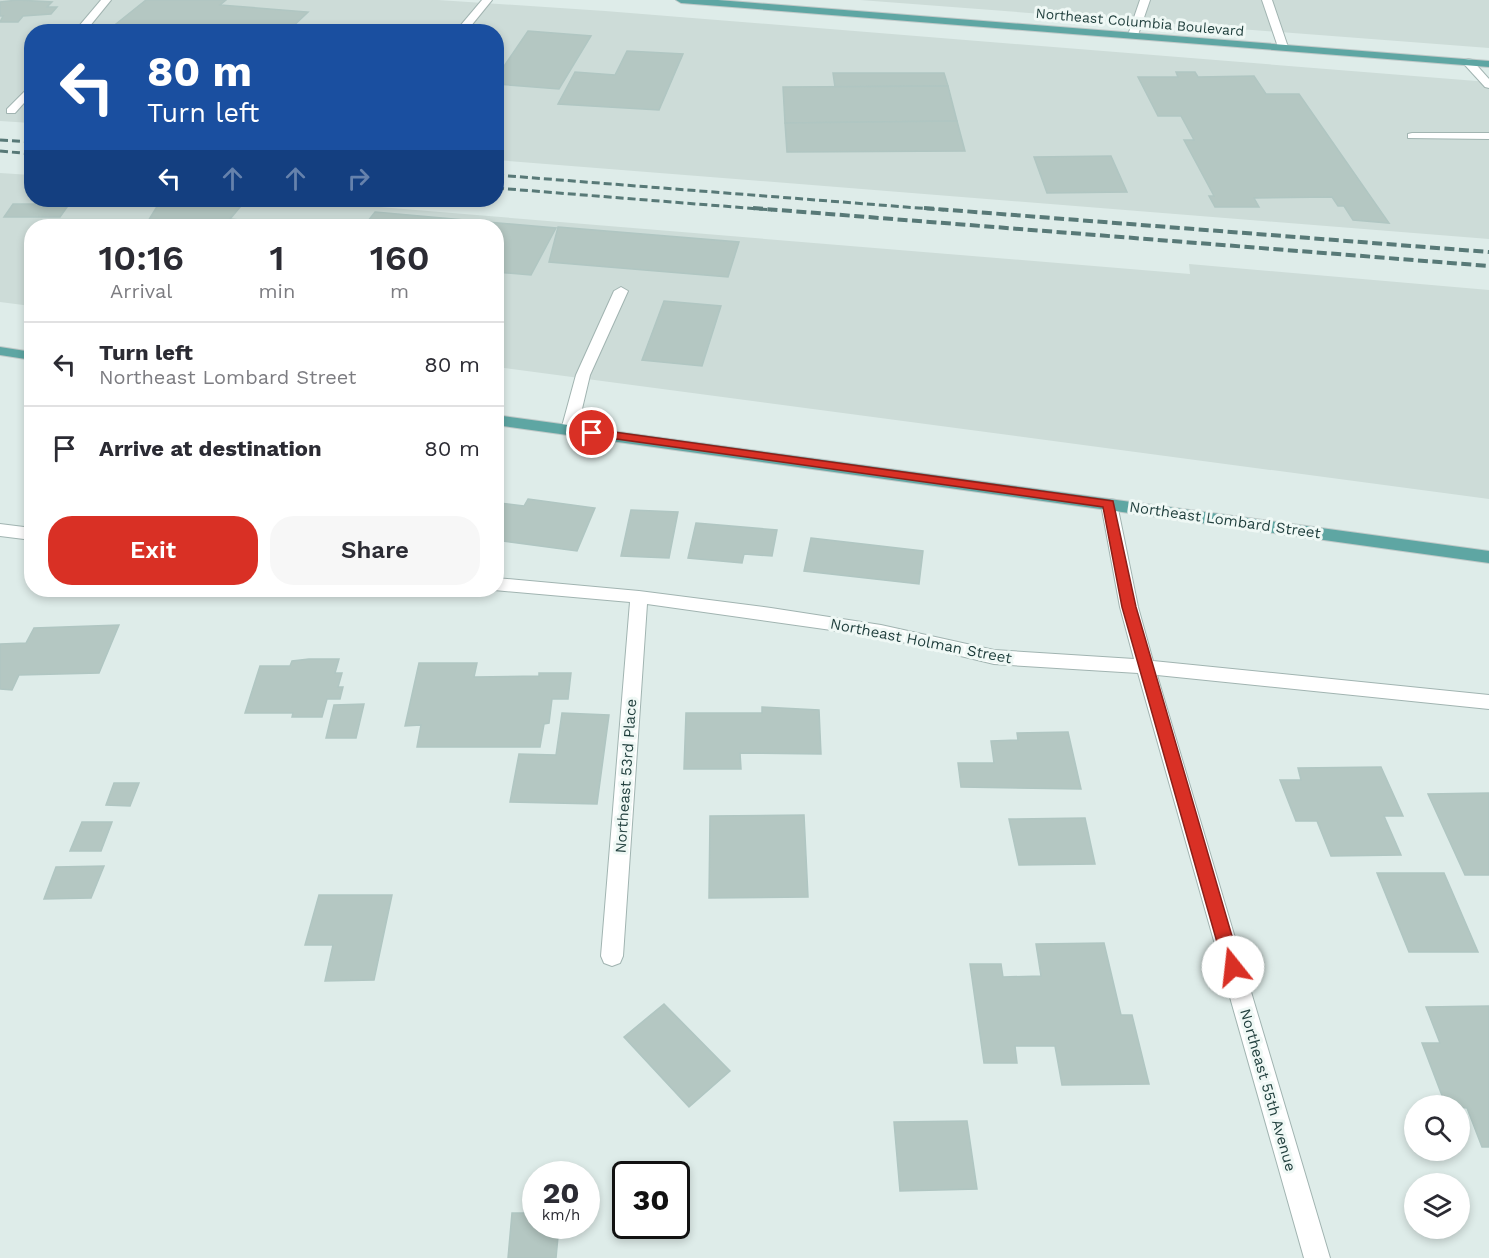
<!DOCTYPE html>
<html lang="en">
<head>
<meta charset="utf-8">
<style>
	body { margin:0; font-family:"Work Sans",sans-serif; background:#f7f7f7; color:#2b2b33; height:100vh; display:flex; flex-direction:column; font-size:22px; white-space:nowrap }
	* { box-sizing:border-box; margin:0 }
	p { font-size:20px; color:#7c7c81 }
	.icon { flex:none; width:33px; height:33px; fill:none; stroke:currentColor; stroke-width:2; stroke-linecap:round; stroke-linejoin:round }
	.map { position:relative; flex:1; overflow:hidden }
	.sheet { position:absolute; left:24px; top:219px; width:480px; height:378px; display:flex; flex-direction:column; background:#fff; border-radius:24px; box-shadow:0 3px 9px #0003 }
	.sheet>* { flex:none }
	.banner { position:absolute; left:24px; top:24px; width:480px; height:183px; border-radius:24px; box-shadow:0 3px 9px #0003; background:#1a4fa0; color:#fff; overflow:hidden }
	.buttons { position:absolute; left:1404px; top:1095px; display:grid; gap:12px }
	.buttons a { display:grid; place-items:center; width:66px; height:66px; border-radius:50%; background:#fff; box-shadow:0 3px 9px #0003; font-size:30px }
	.speed { position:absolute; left:522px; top:1161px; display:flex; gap:12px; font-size:30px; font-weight:700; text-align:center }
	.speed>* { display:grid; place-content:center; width:78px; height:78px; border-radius:50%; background:#fff; box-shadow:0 3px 9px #0003; line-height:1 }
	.speed small { font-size:15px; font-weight:400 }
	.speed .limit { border:3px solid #111; border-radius:9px; background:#fff; color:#111 }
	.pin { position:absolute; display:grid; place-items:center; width:51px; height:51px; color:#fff; margin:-26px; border:3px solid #fff; border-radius:50%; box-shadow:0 2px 6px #0007 }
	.me { position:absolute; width:66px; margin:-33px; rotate:344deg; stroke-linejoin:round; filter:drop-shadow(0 0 4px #0008) }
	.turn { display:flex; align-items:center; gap:21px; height:126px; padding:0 24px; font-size:27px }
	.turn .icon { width:78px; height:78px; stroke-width:2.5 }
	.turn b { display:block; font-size:42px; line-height:51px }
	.lanes { display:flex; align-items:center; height:57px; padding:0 24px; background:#0003; justify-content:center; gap:30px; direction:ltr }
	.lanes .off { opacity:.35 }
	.eta { display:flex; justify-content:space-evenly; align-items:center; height:102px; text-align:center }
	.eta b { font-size:36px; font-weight:600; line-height:42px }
	.button { display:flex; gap:12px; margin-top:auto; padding:12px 24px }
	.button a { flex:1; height:69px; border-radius:24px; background:#d93025; color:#fff; font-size:24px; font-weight:600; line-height:69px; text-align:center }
	.button a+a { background:#f7f7f7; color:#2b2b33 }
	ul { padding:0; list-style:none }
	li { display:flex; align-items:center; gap:18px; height:84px; padding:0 24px; border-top:2px solid #e1e1e2 }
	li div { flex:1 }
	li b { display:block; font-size:22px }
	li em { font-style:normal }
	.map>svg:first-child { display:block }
	.built { fill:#cddcd8 }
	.building { fill:#b4c7c2; stroke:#b0c6c2; stroke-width:1.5 }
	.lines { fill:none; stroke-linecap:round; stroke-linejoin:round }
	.minor-casing { stroke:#a1b4b1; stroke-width:2 }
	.major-casing { stroke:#c0c9c8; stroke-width:2 }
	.minor { fill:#fff; fill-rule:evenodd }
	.major { fill:#5ea6a3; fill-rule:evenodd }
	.rail-far1 { stroke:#587977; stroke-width:3; stroke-dasharray:8 4; stroke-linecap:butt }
	.rail { stroke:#587977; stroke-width:4; stroke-dasharray:10 4.5; stroke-linecap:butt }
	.route { fill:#d93025; stroke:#8d1f18; stroke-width:1.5 }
	.labels { text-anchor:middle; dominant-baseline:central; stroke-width:6; stroke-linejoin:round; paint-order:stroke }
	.far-street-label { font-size:14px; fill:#1e3d3b; stroke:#eff8f5 }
	.street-label { font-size:15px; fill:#1e3d3b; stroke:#eff8f5 }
</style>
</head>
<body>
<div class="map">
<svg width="1489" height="1258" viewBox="0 0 1489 1258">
	<rect width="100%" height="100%" fill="#deece9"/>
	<g class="built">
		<polygon points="0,0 438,0 605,11 1489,82 1489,239 497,160 496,32 32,32 31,123 0,121"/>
		<polygon points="860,0 1489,0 1489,48"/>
		<polygon points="0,173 31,175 32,200 355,200 355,205 1190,274 1189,264 1489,290 1489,499 497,367 496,226 32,226 31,306 0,302"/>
	</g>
	<g class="building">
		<polygon points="18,0 52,2 47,7 57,7 51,14 23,16 18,22 0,22 3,16 0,16 0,2"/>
		<polygon points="146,0 226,0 220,5 308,12 287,32 106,32"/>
		<polygon points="528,31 591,36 559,89 496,84 496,78"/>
		<polygon points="627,51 683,54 659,110 558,104 575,72 615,75"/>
		<polygon points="1176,72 1195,72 1198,77 1254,76 1266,94 1299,94 1389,223 1353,220 1344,206 1338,206 1332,197 1254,198 1259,207 1215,207 1209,196 1214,196 1184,140 1194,140 1181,116 1158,116 1138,77 1178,77"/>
		<polygon points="833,73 944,73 948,86 835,87"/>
		<polygon points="948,86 957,121 785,123 783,87"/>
		<polygon points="957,121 965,151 787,152 785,123"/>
		<polygon points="1111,156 1127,192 1047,193 1034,157"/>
		<polygon points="38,200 72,200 60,217 4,217 13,204 35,204"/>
		<polygon points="161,200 246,200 230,219 250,221 246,226 145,226"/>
		<polygon points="375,212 556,228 531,275 496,272 496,226 364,226"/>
		<polygon points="558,227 739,242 728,277 549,262"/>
		<polygon points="664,301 721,306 702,366 642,360"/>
		<polygon points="528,499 595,508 577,551 496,540 496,508 500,503 524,506"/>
		<polygon points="631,510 678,512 669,558 621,556"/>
		<polygon points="696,523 777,530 772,556 744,554 742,563 688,558"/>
		<polygon points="811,538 923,551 919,584 804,571"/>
		<polygon points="119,625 99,673 19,675 12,690 0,689 0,644 26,643 34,628"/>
		<polygon points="309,659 339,659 335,673 342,673 338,687 343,687 340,699 327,699 322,717 292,717 293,713 245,713 260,666 290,666 292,661"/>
		<polygon points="419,663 477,663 474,677 539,676 539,673 571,673 568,699 552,699 549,723 544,724 540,747 417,747 421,725 405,726"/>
		<polygon points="364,704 356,738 326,738 334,705"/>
		<polygon points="762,707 819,710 821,754 740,753 741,769 684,769 686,713 762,713"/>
		<polygon points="562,713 609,715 597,804 510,802 519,754 556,755"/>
		<polygon points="1068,732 1081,789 961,787 958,763 994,763 991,741 1018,740 1017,733"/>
		<polygon points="1381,767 1403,816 1384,816 1401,855 1331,856 1317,821 1296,821 1280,780 1301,780 1298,768"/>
		<polygon points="114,783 139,783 130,806 106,805"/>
		<polygon points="1489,793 1489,875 1465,875 1428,794"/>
		<polygon points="804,815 808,897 709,898 710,816"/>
		<polygon points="1085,818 1095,864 1019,865 1009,819"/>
		<polygon points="82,822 112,822 101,851 70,851"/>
		<polygon points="104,866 91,898 44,899 56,867"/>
		<polygon points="1377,873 1444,873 1478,952 1409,952"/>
		<polygon points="319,895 392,895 374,980 325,981 333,945 305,945"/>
		<polygon points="1104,943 1121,1015 1132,1015 1149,1084 1062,1085 1055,1046 1015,1046 1017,1063 984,1063 970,964 1001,964 1003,977 1041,976 1036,944"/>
		<polygon points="664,1004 730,1071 689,1107 624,1037"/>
		<polygon points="1489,1006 1489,1147 1482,1147 1467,1108 1446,1106 1422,1043 1440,1043 1426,1007"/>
		<polygon points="967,1121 977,1189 900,1191 894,1122"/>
		<polygon points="512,1213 536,1213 536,1226 559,1226 556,1258 508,1258"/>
	</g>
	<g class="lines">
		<g class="minor-casing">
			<g id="minor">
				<polygon points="101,0 111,0 85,32 74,32"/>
				<polygon points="482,0 492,0 466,32 455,32"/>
				<polygon points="1140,0 1150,0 1138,35 1133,38 1128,35"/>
				<polygon points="1262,0 1272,0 1288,47 1287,49 1278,47"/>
				<polygon points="1468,59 1472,60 1489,79 1489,88 1485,87 1464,64 1464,60"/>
				<polygon points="32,84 32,94 15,113 7,113 7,109"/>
				<polygon points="1412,133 1489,133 1489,139 1408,138 1408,134"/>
				<polygon points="621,287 628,291 590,375 577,430 574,433 564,433 561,430 576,375 614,291"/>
				<polygon points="1109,499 1115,500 1117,504 1138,607 1153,661 1489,695 1489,709 1157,675 1330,1258 1304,1258 1138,673 994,664 881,637 647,604 623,956 620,963 612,966 604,963 601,956 630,602 494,590 496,590 496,578 639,591 771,608 881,625 994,650 1134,659 1120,607 1101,504 1103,500"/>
				<polygon points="0,524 32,528 32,540 0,536"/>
			</g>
		</g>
		<g class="major-casing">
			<g id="major">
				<polygon points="676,0 718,0 1489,61 1489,67 681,3"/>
				<polygon points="0,347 32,352 32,360 0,355"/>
				<polygon points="496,415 1489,551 1489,563 496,425"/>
			</g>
		</g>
		<use href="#minor" class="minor"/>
		<use href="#major" class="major"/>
		<g class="rail-far1">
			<polyline points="0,140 32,142"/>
			<polyline points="0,151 32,154"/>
			<polyline points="496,175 944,210"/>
			<polyline points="496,188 772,210"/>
		</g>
		<g class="rail">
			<polyline points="753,208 1489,266"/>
			<polyline points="924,208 1489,252"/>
		</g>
	</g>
	<polygon class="route" points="592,429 1113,501 1136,607 1241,967 1239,972 1233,975 1227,972 1224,967 1122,607 1103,507 588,435 588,430"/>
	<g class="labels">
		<g class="far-street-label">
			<text transform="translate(1140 22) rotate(5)">Northeast Columbia Boulevard</text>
		</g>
		<g class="street-label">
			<text transform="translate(1225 520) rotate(8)">Northeast Lombard Street</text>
			<text transform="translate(921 641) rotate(11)">Northeast Holman Street</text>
			<text transform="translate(626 776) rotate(-86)">Northeast 53rd Place</text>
			<text transform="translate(1268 1090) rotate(74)">Northeast 55th Avenue</text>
		</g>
	</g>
</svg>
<div class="buttons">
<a><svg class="icon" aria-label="search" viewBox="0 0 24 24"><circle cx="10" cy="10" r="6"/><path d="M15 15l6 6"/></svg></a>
<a><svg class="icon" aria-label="layers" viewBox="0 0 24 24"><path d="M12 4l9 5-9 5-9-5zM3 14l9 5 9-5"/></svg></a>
</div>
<div class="speed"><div>20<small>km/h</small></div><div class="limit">30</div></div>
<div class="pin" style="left:592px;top:433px;background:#d93025"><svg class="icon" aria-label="arrive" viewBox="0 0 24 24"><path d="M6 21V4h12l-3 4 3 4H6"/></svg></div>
<svg class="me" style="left:1233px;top:967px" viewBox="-20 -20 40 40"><circle r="19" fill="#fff"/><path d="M0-13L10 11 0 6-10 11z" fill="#d93025"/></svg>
<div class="banner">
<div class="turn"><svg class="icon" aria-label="left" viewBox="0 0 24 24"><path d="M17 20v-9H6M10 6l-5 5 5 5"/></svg><div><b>80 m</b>Turn left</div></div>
<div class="lanes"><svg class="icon" aria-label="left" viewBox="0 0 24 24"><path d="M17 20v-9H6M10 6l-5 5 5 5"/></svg><svg class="icon off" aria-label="ahead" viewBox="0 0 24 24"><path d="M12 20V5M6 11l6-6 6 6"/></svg><svg class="icon off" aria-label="ahead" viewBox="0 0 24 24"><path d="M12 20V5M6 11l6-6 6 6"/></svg><svg class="icon off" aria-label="right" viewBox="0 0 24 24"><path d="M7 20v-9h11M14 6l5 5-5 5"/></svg></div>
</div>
<section class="sheet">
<div class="eta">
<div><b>10:16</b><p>Arrival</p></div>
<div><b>1</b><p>min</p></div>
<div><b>160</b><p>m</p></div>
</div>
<ul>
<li><svg class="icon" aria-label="left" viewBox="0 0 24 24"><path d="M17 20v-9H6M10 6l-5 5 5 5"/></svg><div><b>Turn left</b><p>Northeast Lombard Street</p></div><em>80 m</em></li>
<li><svg class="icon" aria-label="arrive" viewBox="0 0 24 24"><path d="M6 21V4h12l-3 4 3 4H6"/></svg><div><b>Arrive at destination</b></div><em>80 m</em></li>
</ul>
<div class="button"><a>Exit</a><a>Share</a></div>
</section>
</div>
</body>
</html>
